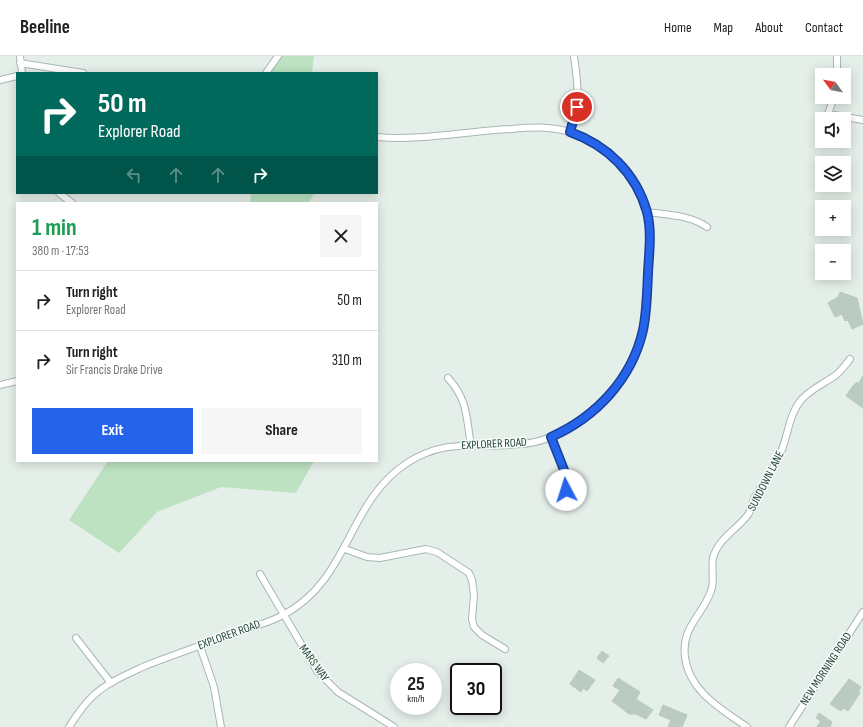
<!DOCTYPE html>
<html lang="en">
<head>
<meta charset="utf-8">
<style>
	body { margin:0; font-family:"Sofia Sans Condensed",sans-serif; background:#f6f6f6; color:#202124; height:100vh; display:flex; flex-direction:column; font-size:15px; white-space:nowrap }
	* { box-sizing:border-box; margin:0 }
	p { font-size:13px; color:#757577 }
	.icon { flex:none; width:22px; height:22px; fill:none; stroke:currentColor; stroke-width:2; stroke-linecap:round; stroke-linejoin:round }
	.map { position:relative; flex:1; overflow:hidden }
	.drawer { position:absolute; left:16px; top:146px; width:362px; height:260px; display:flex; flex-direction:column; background:#fff; border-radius:0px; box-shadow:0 2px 10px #0003 }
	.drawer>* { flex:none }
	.top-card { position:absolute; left:16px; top:16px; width:362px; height:122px; border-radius:0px; box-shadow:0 2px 10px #0003; background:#00695c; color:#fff; overflow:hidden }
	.needle { width:26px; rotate:303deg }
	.tools { position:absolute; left:815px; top:12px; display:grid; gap:8px }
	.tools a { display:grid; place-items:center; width:36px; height:36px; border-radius:0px; background:#fff; box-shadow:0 2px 10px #0003; font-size:20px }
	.speed { position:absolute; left:390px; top:607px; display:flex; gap:8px; font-size:20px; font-weight:700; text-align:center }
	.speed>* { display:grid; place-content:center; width:52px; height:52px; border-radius:50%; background:#fff; box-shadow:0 2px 10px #0003; line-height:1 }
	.speed small { font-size:10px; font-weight:400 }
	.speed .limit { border:2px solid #111; border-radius:6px; background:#fff; color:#111 }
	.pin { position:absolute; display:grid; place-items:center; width:34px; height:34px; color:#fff; margin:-17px; border:2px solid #fff; border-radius:50%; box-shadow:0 1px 4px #0007 }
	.me { position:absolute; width:44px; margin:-22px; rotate:355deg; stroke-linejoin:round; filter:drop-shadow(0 0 3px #0008) }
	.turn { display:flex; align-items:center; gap:14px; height:84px; padding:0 16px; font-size:18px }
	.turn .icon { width:52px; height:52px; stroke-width:2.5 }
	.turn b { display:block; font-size:28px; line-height:34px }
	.lanes { display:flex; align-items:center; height:38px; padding:0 16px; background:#0003; justify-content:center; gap:20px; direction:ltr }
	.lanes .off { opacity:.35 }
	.round { display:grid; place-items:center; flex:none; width:42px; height:42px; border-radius:0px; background:#f6f6f6 }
	.summary { display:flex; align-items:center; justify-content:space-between; height:68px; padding:0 16px }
	h1 { font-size:24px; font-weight:700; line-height:30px; color:#1e9e55 }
	.button { display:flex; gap:8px; margin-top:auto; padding:8px 16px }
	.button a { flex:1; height:46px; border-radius:0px; background:#2563eb; color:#fff; font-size:16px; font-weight:700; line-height:46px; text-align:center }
	.button a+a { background:#f6f6f6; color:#202124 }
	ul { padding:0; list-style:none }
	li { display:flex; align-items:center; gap:12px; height:60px; padding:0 16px; border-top:1px solid #e0e0e0 }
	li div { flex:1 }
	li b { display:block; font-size:15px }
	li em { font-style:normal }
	header { display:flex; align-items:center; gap:24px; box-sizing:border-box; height:56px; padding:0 20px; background:#fff; border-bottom:1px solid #e0e0e0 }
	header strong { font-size:19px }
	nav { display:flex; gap:22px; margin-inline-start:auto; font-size:14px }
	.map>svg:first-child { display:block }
	.green { fill:#bce2c1 }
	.building { fill:#bacbc2; stroke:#b7cabf }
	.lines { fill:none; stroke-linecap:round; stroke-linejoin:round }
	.street-casing { stroke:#a7b8b0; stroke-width:8 }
	.street { stroke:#fff; stroke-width:6 }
	.route-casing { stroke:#184099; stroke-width:10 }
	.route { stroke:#2563eb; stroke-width:7 }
	.labels { text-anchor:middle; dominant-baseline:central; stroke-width:3; stroke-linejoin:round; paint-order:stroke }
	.street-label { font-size:12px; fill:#224436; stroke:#f6fbf8 }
</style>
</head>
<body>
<header>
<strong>Beeline</strong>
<nav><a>Home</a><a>Map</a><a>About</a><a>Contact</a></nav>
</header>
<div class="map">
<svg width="863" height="671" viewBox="0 0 863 671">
	<rect width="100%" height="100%" fill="#e5efe9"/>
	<g class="green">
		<polygon points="278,0 314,0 312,17 266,17"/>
		<polygon points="251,137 314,137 309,147 250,147"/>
		<polygon points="108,405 314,405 296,437 221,431 157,456 119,497 69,464"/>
	</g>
	<g class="building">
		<polygon points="840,236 857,242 863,268 852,273 848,264 845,265 842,258 835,261 828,247 838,241"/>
		<polygon points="863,320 863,352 846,340 852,331 857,326 858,328"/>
		<polygon points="602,595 609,600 603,607 597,602"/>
		<polygon points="579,614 595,624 587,635 583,632 581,636 570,628"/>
		<polygon points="618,622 640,636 636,643 653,654 646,663 636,658 629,658 612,645 620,634 613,630"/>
		<polygon points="849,623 861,631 858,636 860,637 848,655 843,652 841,655 830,648"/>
		<polygon points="663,649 687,659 682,671 668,671 671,664 659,659"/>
		<polygon points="819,657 832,666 830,671 817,671 821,665 816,662"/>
	</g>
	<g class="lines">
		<g class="street-casing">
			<g id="street">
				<polyline points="20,0 22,17"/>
				<polyline points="20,7 83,17"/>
				<polyline points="266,17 278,0"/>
				<polyline points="837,19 837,0"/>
				<polyline points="0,24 17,20"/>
				<polyline points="834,41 828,58 863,64"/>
				<path d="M570,76C581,45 578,31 574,0"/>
				<polyline points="59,137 72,147"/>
				<path d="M647,156C668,159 690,159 707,171"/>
				<path d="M448,322C468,344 466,361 471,389"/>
				<polyline points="0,329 17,325"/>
				<polyline points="551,381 566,419 566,433"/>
				<polyline points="345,493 367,501 380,502 426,493 437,496 469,517 472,524 474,539 472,563 474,571 482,579 505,593"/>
				<polyline points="260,518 317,615 338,636 394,671"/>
				<polyline points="76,582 111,627"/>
				<polyline points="200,590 214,631 221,671"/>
				<path d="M69,671C76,660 84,648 94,639C108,626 128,618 145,610C178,597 211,586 244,574C257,569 271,566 283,559C350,524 347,446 407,407C447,381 478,393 521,388C540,387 560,378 576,368C612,345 638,306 645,263C647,248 647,232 648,216C649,197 652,177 647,158C639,121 610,91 576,78C555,70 534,71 512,73C467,75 421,85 377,81"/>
				<path d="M747,671C721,653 689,635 685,601C681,571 703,559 711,535C715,525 711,512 713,502C718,483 736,474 747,460C751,456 751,449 754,443C761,430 770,418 777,405C788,386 787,360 802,343C811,333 825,327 836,319C841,315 846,308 850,303"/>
				<polyline points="789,671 863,556"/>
			</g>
		</g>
		<use href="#street" class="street"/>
	</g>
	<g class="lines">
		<g class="route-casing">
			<path id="route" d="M566,434V419L551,381C596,361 632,323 643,274C647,255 647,236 648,217C649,197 652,175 647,156C636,117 607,89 570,76L577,51"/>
		</g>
		<use href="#route" class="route"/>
	</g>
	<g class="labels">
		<g class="street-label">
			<text transform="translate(494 388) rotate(-3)">EXPLORER ROAD</text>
			<text transform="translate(766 425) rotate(-63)">SUNDOWN LANE</text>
			<text transform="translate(229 579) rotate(-20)">EXPLORER ROAD</text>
			<text transform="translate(314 607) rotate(54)">MARS WAY</text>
			<text transform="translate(826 613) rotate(-57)">NEW MORNING ROAD</text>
		</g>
	</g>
</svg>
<div class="tools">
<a><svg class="needle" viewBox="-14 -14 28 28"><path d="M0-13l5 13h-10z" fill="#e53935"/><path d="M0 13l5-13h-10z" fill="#757577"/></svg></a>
<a><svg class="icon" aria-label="sound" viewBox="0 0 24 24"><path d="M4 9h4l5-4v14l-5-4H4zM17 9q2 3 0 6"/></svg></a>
<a><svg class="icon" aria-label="layers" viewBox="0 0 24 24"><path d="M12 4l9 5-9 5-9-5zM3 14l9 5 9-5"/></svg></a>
<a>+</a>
<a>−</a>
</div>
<div class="speed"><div>25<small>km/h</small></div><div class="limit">30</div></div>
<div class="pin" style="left:577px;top:51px;background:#d93025"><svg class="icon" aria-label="arrive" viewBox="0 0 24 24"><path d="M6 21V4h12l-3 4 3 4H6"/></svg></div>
<svg class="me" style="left:566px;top:434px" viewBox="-20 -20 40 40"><circle r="19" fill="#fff"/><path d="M0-13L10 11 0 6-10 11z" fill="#2563eb"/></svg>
<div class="top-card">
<div class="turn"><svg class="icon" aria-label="right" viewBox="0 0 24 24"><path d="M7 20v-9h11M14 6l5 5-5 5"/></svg><div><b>50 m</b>Explorer Road</div></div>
<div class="lanes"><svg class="icon off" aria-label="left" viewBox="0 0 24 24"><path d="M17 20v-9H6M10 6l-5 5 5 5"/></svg><svg class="icon off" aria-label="ahead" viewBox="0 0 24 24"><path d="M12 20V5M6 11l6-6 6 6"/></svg><svg class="icon off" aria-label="ahead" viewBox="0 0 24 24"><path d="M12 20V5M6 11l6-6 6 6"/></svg><svg class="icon" aria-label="right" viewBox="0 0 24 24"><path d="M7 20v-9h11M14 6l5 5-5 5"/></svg></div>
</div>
<section class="drawer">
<div class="summary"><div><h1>1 min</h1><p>380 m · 17:53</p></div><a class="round"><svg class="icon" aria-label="close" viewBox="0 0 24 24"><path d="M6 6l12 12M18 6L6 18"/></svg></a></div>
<ul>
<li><svg class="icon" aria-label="right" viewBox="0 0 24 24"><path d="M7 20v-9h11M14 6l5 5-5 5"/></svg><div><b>Turn right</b><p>Explorer Road</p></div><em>50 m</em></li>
<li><svg class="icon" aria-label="right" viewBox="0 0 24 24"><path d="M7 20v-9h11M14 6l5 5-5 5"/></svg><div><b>Turn right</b><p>Sir Francis Drake Drive</p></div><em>310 m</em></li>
</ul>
<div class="button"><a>Exit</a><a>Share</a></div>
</section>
</div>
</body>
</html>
